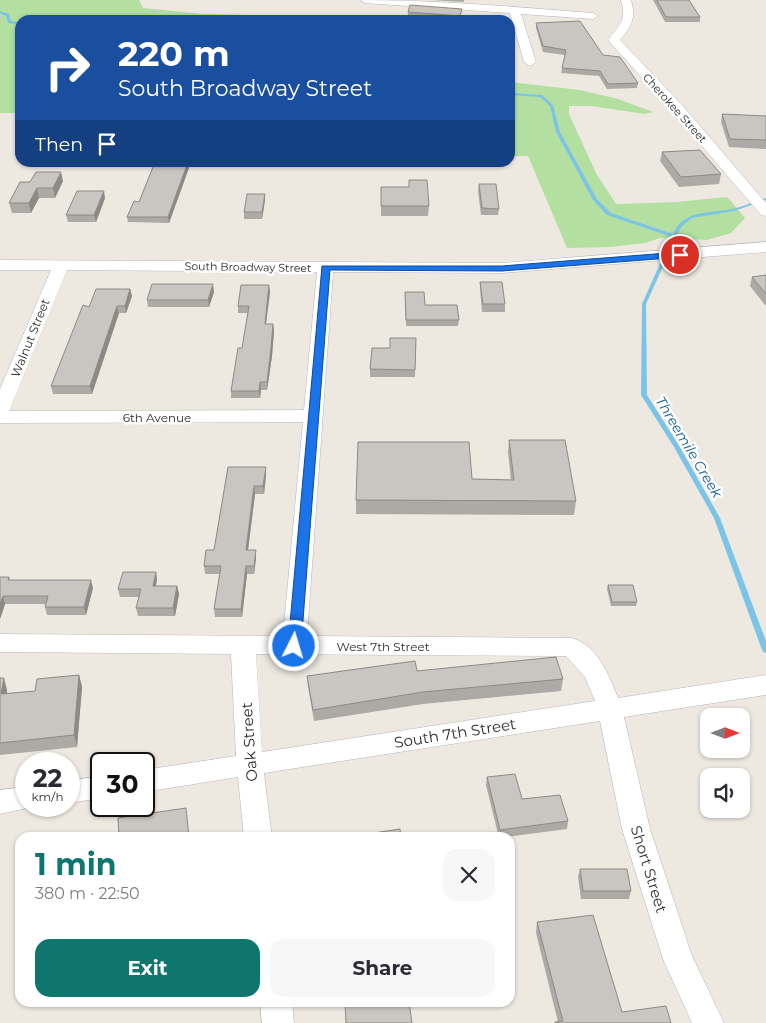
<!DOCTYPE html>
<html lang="en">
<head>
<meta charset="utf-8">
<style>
	body { margin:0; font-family:Montserrat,sans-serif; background:#f7f7f7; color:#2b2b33; height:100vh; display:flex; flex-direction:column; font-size:19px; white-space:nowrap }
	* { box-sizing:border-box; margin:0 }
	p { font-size:16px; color:#7c7c81 }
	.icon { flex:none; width:28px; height:28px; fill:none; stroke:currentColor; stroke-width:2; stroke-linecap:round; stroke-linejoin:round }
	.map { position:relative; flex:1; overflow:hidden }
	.side { position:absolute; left:15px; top:832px; width:500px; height:175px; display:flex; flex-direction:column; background:#fff; border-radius:15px; box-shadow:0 1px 4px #0004 }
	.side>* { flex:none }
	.banner { position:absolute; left:15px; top:15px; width:500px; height:152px; border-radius:15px; box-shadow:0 1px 4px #0004; background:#1a4fa0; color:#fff; overflow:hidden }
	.needle { width:32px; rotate:90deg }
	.buttons { position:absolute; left:700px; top:708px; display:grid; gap:10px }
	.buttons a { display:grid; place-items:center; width:50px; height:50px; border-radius:10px; background:#fff; box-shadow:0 1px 4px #0004; font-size:25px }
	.speed { position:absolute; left:15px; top:752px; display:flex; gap:10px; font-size:25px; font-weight:700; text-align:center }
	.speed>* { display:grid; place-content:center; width:65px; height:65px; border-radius:50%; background:#fff; box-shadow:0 1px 4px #0004; line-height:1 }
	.speed small { font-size:12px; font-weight:400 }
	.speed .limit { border:2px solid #111; border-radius:8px; background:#fff; color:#111 }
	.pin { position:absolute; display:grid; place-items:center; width:42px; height:42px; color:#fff; margin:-21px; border:2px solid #fff; border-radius:50%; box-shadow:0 1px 5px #0007 }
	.me { position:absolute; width:55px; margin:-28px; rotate:5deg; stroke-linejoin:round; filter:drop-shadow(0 0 4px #0008) }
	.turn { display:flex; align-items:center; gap:18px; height:105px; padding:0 20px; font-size:22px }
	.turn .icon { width:65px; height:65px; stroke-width:2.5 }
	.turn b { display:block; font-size:35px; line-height:42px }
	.then { display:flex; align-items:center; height:48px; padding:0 20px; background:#0003; gap:10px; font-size:19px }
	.round { display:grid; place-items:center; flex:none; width:52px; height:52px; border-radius:15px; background:#f7f7f7 }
	.headline { display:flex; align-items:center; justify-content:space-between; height:85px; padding:0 20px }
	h1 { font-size:30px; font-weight:700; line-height:38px; color:#0f766e }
	.primary-button { display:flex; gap:10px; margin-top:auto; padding:10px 20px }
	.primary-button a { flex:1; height:58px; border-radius:15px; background:#0f766e; color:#fff; font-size:20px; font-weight:700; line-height:58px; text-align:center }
	.primary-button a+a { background:#f7f7f7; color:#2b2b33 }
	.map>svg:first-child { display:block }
	.green { fill:#b3dfa1 }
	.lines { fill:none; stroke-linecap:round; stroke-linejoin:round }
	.stream { fill:#7cc4e7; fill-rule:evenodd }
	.minor-casing { stroke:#b4b6bf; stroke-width:1 }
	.minor { fill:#fff; fill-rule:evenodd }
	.wall { fill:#ada9a5 }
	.shaded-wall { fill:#8d8a86 }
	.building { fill:#c9c5c0; stroke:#8d8a86 }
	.route { fill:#1a73e8; stroke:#114b97 }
	.labels { text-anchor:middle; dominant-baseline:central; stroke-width:5; stroke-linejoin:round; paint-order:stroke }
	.far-street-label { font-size:11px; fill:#2d2d2d; stroke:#fff }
	.street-label { font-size:12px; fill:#2d2d2d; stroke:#fff }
	.water-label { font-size:14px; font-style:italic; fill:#176396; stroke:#fff }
	.near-street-label { font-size:15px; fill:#2d2d2d; stroke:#fff }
</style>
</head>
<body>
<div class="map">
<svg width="766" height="1023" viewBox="0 0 766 1023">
	<rect width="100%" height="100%" fill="#ede9e1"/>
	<g class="green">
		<polygon points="0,0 139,0 143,8 203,14 255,15 255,20 20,20 20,113 0,113"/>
		<polygon points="510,82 580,90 618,99 653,112 645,114 591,106 569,106 569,114 596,173 616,204 676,202 727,197 745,218 731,233 707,240 660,238 645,243 610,247 567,248 528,156 510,156"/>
	</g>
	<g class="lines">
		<g class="stream">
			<polygon points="0,11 9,14 11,21 20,23 20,25 8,23 6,16 0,13"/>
			<path d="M510,93L542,95L553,105L560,132L597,199L611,213L673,234C684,209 708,214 732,209C743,207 755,201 766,198V200L734,211L692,218L681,227L646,304L647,395L680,447L720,518L766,641V653L763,652L762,650L714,518L674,447L641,395L642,304L672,237L607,215L593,200L556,132L550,106L540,97L510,95Z"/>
		</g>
		<g class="minor-casing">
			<g id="minor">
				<path d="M360,0C438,0 515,7 593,13L598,16L593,19L521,14L536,62L530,66L524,62L510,13L365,3Z"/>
				<path d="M621,0H631C636,18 632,26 620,40L682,105L766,203V216L761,215L672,111L608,40C620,24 627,21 621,0Z"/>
				<path d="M766,242V252L502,273L333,272L307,636L572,638C598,646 609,675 618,698L766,675V695L624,717L650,829L692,956L724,1023H692L663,959L622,829L600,721L264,773L272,838H244L238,777L144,792V770L236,756L231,654L0,652V634L283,636L303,422L0,423V389L51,270H0V260L502,263ZM67,270L317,272L304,410L9,411ZM256,654L566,656L585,677L595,701L262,752Z"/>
				<polygon points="101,776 101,798 69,803 69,781"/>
				<polygon points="26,787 26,806 35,806 0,814 0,790"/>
				<polygon points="260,1002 292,1002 294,1023 262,1023"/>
			</g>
		</g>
		<use href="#minor" class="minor"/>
	</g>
	<g class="wall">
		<polygon points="430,0 464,0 464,2"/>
		<polygon points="653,0 689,0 700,17 700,22 665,22"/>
		<polygon points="462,9 460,19 408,15 408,12"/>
		<polygon points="536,23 603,55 638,83 637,88 607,89 599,76 561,73 565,55 543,52 536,28"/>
		<polygon points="722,114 766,116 766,149 729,147 721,122"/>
		<polygon points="662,152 721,174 719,184 679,187 660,161"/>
		<polygon points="155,162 190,162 190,165 169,223 128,222 127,217 139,202"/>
		<polygon points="63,181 55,198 39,198 31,213 12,213 9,203 20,182"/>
		<polygon points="479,184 499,209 498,215 481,215 478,191"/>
		<polygon points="381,187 409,187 429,206 428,216 381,216"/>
		<polygon points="265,194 265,200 262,219 244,219 244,212"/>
		<polygon points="105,198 96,222 68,222 66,215"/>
		<polygon points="766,275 766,305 765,305 750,286 752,277"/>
		<polygon points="480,282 505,304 505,312 482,312 480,289"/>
		<polygon points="269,285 270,292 266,324 273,324 274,331 272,356 267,390 261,390 260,398 231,398 231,391 242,348 248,313 238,313 238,306"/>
		<polygon points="130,289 132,296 126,313 119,313 92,394 53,394 51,386 89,307"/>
		<polygon points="214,292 209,307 148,307 147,300"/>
		<polygon points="405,292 425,305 459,320 458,326 406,326"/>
		<polygon points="416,338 415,377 370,377 370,369 390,348"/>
		<polygon points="509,440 576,501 574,515 356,514 356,500 472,479 511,480 508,453"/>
		<polygon points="266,467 266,475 264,494 255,494 248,550 256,558 254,574 247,574 242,617 215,617 214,609 220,574 205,574 204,566"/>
		<polygon points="156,572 157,580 156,586 177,586 179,594 175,616 138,616 136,608 139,597 120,597 118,589"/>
		<polygon points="0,577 9,577 10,580 93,588 86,615 47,615 45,607 46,604 5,604 0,619"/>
		<polygon points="608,585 637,602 636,606 611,606 607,589"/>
		<polygon points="417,671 563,679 561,691 423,704 314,721 308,687 307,676"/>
		<polygon points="79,675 82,687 77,747 0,755 0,678 7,690 7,694 35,691"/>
		<polygon points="487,777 522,799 568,821 567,829 499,838 486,785"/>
		<polygon points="580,869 631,891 629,899 581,899 578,877"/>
		<polygon points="537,922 622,1012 671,1023 554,1023 555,1022 558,1022 536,933"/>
	</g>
	<g class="shaded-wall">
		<polygon points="188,162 190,162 190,165 169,223 168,217"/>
		<polygon points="61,172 63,181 55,198 53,188"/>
		<polygon points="37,188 39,198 31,213 29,203"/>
		<polygon points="104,191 105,198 96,222 94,215"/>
		<polygon points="265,194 265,200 262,219 262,212"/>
		<polygon points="213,284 214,292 209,307 208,300"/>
		<polygon points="269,285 270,292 265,331 265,324"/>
		<polygon points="130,289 132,296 126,313 125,306"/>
		<polygon points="117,306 119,313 92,394 90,386"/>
		<polygon points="273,324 274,331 272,356 267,390 267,382"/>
		<polygon points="260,382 261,390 260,398 259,391"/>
		<polygon points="266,467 266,475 264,494 263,486"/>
		<polygon points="254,486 255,494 247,558 246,550"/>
		<polygon points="256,550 256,558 254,574 254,566"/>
		<polygon points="246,566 247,574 242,617 241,609"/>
		<polygon points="156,572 157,580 154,594 153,586"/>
		<polygon points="91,580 93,588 86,615 84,607"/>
		<polygon points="177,586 179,594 175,616 173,608"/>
		<polygon points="3,596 5,604 0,619 0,604"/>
		<polygon points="79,675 82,687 77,747 74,735"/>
		<polygon points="4,678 7,690 5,706 1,694"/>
	</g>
	<g class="building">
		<polygon points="657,0 689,0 700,17 666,17"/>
		<polygon points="410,5 462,9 460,16 408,12"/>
		<polygon points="580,21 603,55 620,57 638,83 608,84 600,71 562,68 566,50 543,46 536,23"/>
		<polygon points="722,114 766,116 766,140 730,139"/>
		<polygon points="700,150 721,174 681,177 662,152"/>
		<polygon points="155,162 188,162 168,217 127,217 134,201 139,202"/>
		<polygon points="36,172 61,172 53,188 37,188 29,203 9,203 20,182 30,182"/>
		<polygon points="409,180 427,180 429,206 381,206 381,187 409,187"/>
		<polygon points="479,184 496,184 499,209 482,208"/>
		<polygon points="77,191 104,191 94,215 66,215"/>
		<polygon points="247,194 265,194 262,212 244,212"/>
		<polygon points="766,275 766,294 752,277"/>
		<polygon points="480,282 502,282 505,304 483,304"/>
		<polygon points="152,284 213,284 208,300 147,300"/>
		<polygon points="241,285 269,285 265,324 273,324 271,348 267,382 260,382 259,391 231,391 238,348 242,348 249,306 238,306"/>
		<polygon points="96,289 130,289 125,306 117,306 90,386 51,386 83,305 89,307"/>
		<polygon points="405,292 424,292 425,305 457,305 459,320 406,320"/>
		<polygon points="390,338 416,338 415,370 370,369 372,348 390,348"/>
		<polygon points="509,440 565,440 576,501 356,500 358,442 469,442 472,479 514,480"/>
		<polygon points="228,467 266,467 263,486 254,486 246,550 256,550 254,566 246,566 241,609 214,609 221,566 204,566 206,550 214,550"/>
		<polygon points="123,572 156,572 153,586 177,586 173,608 136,608 141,589 118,589"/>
		<polygon points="0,577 9,577 8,580 91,580 84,607 45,607 48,596 3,596 0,604"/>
		<polygon points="608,585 633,585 637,602 612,602"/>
		<polygon points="556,657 563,679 423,692 313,710 307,676 415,661 417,671"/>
		<polygon points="79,675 74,735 0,743 0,678 4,678 1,694 35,691 37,679"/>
		<polygon points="515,774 522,799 560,795 568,821 500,830 487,777"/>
		<polygon points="186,808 189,838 119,838 118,818"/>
		<polygon points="400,829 401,838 341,838"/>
		<polygon points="580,869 627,869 631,891 583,891"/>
		<polygon points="593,915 622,1012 666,1006 671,1023 555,1023 555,1022 563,1021 537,922"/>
		<polygon points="345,1002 409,1002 412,1023 346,1023"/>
	</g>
	<polygon class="route" points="680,252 683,253 683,257 502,271 330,270 301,646 294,650 290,649 288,646 322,266 502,266"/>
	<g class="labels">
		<g class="far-street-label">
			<text transform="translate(675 108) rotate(48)">Cherokee Street</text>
			<text transform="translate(248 267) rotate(1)">South Broadway Street</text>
		</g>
		<g class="street-label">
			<text transform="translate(30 338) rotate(-68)">Walnut Street</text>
			<text x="157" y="417">6th Avenue</text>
			<text x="383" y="646">West 7th Street</text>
		</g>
		<g class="water-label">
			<text transform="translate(689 447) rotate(59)">Threemile Creek</text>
		</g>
		<g class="near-street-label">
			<text transform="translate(455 733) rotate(-9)">South 7th Street</text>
			<text transform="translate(249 742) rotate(-94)">Oak Street</text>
			<text transform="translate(649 869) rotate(73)">Short Street</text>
		</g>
	</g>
</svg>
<div class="buttons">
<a><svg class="needle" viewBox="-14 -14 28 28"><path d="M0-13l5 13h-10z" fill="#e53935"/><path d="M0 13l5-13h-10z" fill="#7c7c81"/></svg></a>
<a><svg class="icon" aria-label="sound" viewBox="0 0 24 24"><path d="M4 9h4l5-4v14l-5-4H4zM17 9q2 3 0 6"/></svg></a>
</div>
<div class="speed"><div>22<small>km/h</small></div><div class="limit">30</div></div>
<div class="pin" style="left:680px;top:255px;background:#d93025"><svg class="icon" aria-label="arrive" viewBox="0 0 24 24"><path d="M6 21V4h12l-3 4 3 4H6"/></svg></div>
<svg class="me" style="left:294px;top:646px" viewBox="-20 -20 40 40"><circle r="17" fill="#1a73e8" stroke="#fff" stroke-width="3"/><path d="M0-11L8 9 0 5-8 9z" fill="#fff"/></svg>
<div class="banner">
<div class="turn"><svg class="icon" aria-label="right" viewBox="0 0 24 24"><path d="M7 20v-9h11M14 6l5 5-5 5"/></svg><div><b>220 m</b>South Broadway Street</div></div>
<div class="then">Then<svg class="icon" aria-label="arrive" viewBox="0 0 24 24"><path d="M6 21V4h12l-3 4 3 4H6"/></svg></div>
</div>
<section class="side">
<div class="headline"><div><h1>1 min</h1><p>380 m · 22:50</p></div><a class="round"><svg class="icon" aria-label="close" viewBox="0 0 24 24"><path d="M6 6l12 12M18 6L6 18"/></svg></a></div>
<div class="primary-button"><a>Exit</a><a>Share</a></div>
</section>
</div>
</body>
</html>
